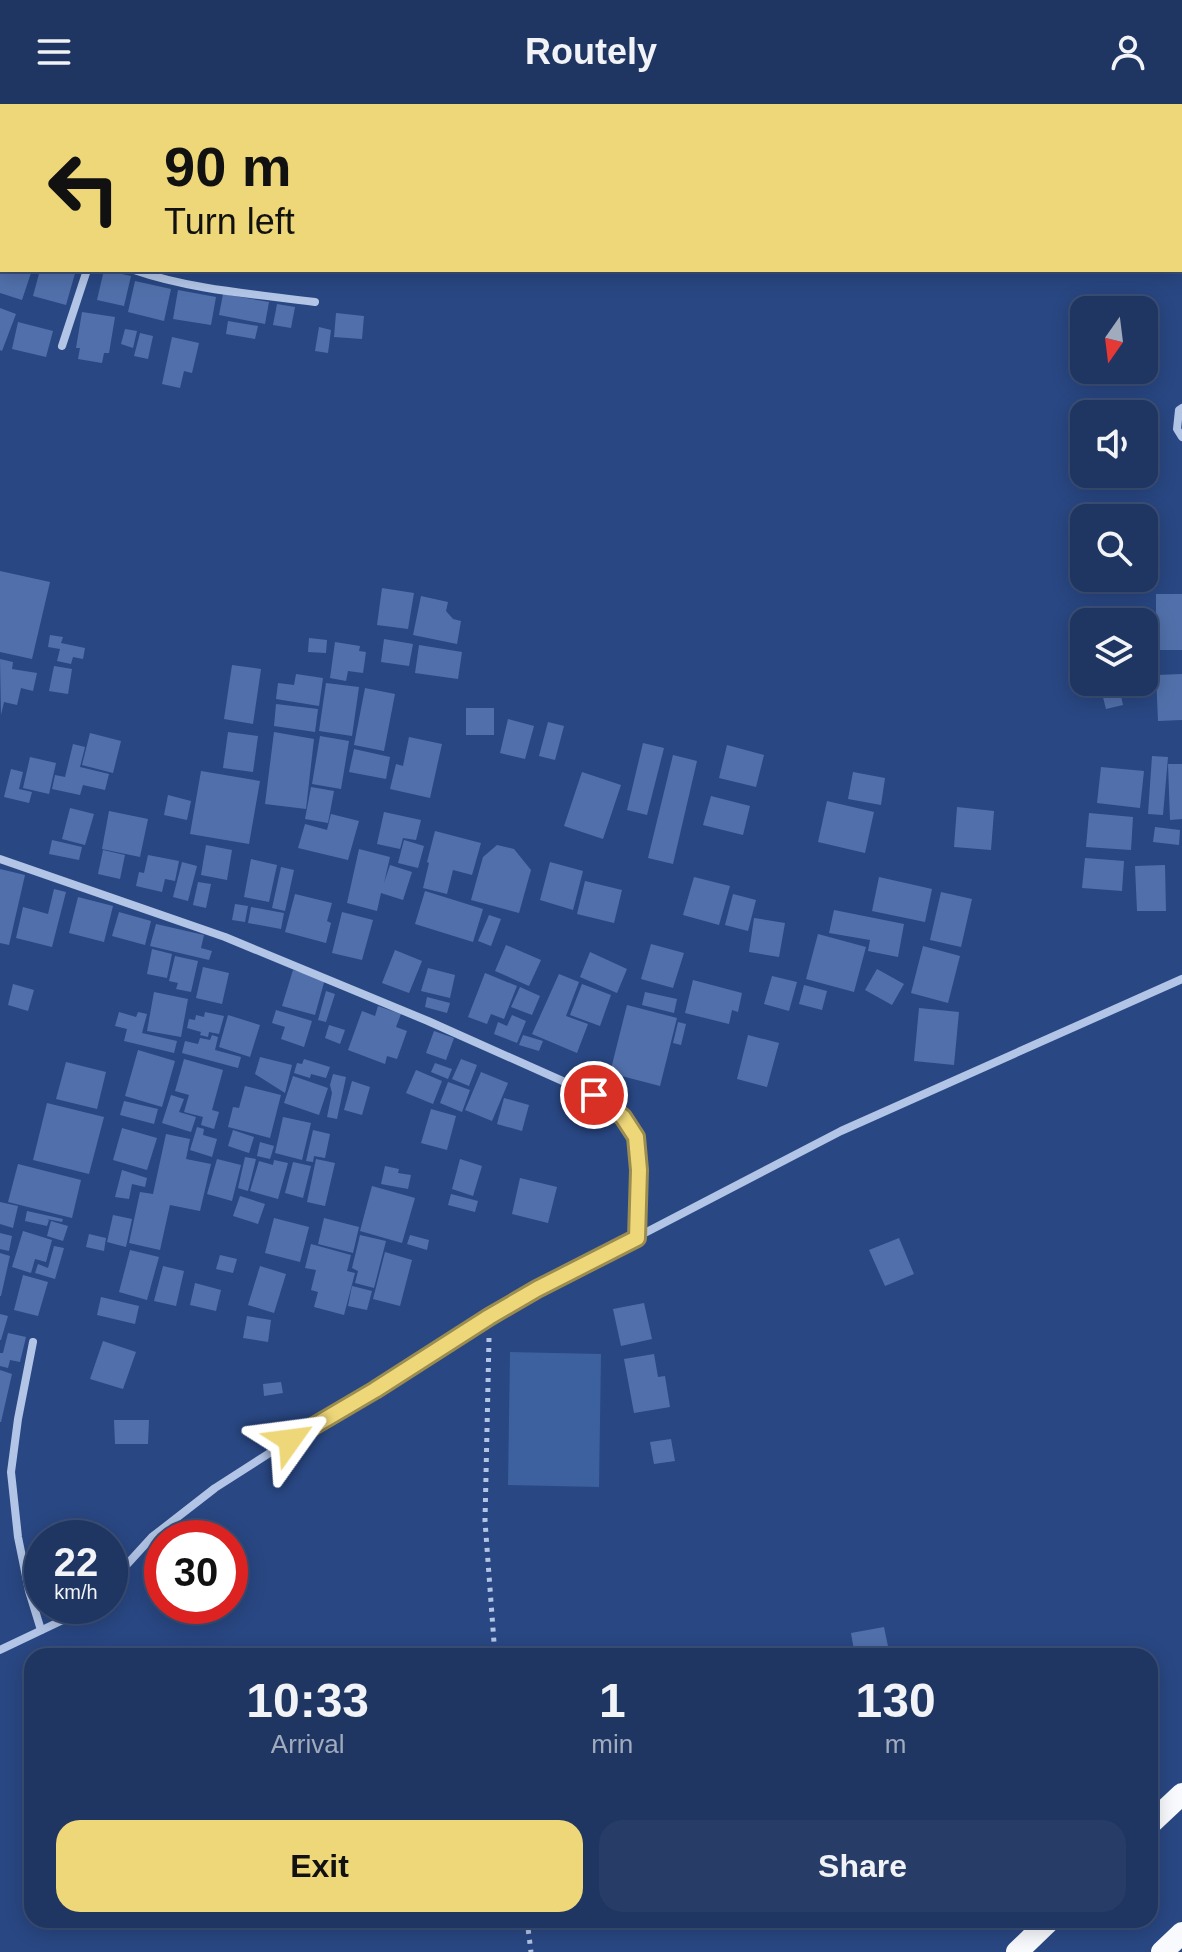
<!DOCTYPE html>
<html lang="en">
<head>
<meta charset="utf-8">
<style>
	body { margin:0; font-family:Arial,sans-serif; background:#273d68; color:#f1f3f6; height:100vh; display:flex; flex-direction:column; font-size:30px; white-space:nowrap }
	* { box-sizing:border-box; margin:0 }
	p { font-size:26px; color:#a1abbe }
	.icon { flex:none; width:44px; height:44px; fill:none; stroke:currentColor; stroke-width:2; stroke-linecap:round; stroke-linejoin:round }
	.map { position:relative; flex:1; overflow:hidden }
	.details { position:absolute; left:24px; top:1544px; width:1134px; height:280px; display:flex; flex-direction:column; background:#1f3562; border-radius:24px; box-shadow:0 4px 20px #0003,0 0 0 2px #3c5077 }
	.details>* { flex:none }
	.hud { position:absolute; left:0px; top:0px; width:1182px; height:168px; box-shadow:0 4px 20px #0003,0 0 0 2px #3c5077; background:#eed779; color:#111; overflow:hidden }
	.needle { width:52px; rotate:194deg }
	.fabs { position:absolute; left:1070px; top:192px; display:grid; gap:16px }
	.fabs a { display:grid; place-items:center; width:88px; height:88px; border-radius:16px; background:#1f3562; box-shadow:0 4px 20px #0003,0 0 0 2px #3c5077; font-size:40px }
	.speed { position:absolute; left:24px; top:1416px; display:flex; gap:16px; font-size:40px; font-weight:700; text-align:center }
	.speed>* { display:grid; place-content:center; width:104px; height:104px; border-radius:50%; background:#1f3562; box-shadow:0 4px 20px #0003,0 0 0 2px #3c5077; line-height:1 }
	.speed small { font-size:20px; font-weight:400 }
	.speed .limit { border:12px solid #d22; background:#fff; color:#111 }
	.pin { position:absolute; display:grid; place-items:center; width:68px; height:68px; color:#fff; margin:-34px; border:4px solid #fff; border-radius:50%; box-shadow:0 2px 8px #0007 }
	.me { position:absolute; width:88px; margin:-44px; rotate:59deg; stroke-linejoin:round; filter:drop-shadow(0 0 6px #0008) }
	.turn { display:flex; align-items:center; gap:28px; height:168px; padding:0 32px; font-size:36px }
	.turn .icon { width:104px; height:104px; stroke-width:2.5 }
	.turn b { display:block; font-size:56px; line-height:68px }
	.eta { display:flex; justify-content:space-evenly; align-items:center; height:136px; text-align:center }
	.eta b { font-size:48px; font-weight:800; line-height:56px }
	.primary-button { display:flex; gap:16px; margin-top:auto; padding:16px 32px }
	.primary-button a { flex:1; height:92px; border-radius:24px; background:#eed779; color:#111; font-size:32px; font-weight:800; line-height:92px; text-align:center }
	.primary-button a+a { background:#273d68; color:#f1f3f6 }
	header { display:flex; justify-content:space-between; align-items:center; height:104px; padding:0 32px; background:#1f3562; font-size:36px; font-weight:800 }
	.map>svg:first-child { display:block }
	.green { fill:#3d609f }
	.building { fill:#5170ab }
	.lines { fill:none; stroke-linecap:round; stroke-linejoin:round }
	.path { stroke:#b2c5e6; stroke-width:5; stroke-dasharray:4 6; stroke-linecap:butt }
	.minor { stroke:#b2c5e6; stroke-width:8 }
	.trunk { stroke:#f9fafe; stroke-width:22 }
	.route-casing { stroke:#9b8c4f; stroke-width:20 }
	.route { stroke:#eed779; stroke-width:14 }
</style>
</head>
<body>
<header><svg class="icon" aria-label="menu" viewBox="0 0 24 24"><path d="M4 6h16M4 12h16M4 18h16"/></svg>Routely<svg class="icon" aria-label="person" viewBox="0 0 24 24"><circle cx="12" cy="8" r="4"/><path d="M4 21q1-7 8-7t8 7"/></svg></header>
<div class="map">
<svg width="1182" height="1848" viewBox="0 0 1182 1848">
	<rect width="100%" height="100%" fill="#294783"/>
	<polygon class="green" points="510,1248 601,1250 599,1383 508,1381"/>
	<g class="building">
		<polygon points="0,166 32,166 22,196 0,189"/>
		<polygon points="40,166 76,166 66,201 33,192"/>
		<polygon points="104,166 131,172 124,202 97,196"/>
		<polygon points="135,177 171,185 164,217 128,208"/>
		<polygon points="178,186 216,193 211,221 173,215"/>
		<polygon points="223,190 269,198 265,220 219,211"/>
		<polygon points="277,200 295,203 291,224 273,221"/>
		<polygon points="0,204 16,210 2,247 0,246"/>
		<polygon points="82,208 115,213 109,249 104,249 102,259 78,255 80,244 76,244"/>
		<polygon points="336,209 364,212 362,235 334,233"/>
		<polygon points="228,217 258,222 255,235 226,230"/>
		<polygon points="18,218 53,227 46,253 12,245"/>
		<polygon points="319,223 331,226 328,249 315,247"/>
		<polygon points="125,225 137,227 133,244 121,240"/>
		<polygon points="140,229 153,232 148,255 134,252"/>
		<polygon points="172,233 199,239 192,269 184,267 180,284 162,280"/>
		<polygon points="0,467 50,478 32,555 0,548"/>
		<polygon points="382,484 414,489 408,525 377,521"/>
		<rect x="1156" y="490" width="26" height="56"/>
		<polygon points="421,492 448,498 446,507 453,515 461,517 457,540 413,531"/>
		<polygon points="50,531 63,533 61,539 85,544 83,555 73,553 71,560 57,557 60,545 48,543"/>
		<polygon points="309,534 327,536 326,549 308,548"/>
		<polygon points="384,535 413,540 409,562 381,558"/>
		<polygon points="335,538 360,542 359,547 366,548 363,569 348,567 346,577 330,574"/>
		<polygon points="419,541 462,548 458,575 415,569"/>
		<polygon points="0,555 13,558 12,565 37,569 33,587 21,584 17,601 4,598 1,611"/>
		<polygon points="232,561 261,565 253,620 224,615"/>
		<polygon points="54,562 72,565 68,590 49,587"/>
		<polygon points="296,570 323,574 319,602 276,595 278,579 294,581"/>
		<polygon points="1182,570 1182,616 1158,617 1156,571"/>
		<polygon points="1099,578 1118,578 1123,601 1106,605"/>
		<polygon points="326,579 359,583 352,632 319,627"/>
		<polygon points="365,584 395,590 384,647 354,641"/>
		<polygon points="276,600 318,605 315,628 274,622"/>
		<rect x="466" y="604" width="28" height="27"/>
		<polygon points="508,615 534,622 525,655 500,649"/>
		<polygon points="548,618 564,622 555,656 539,652"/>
		<polygon points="228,628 258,632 253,668 223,664"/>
		<polygon points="274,628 314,635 306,705 265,700"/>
		<polygon points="90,629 121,637 113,669 82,661"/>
		<polygon points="320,632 349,637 341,685 312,680"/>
		<polygon points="409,633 442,640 430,694 390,685 396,660 403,662"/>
		<polygon points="643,639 664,644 647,711 627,706"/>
		<polygon points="73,640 85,643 80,663 109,670 105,686 83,681 80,691 52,685 55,671 65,673"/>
		<polygon points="727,641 764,651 756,683 719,674"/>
		<polygon points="354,645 390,653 386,675 349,668"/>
		<polygon points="673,651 697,657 673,760 648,754"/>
		<polygon points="1152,652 1168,653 1163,711 1148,710"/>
		<polygon points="30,653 56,659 49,690 23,684"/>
		<polygon points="1168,660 1182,660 1182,715 1170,716"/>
		<polygon points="1101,663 1144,667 1140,704 1097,699"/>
		<polygon points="11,665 23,668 19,685 32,688 29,699 4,693"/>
		<polygon points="201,667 260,677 249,740 190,730"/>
		<polygon points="582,668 621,681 603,735 564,722"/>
		<polygon points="853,668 885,674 881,701 848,695"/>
		<polygon points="311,683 334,687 328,719 305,715"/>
		<polygon points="168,691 191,697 187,716 164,711"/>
		<polygon points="711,692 750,702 743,731 703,721"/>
		<polygon points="827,697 874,708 865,749 818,738"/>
		<polygon points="957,703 994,707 991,746 954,743"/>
		<polygon points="70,704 94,710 85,741 62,735"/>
		<polygon points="109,707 148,715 140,753 102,745"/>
		<polygon points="384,708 421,716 416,736 403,734 400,745 377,740"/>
		<polygon points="1089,709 1133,713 1131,746 1086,743"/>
		<polygon points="331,710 359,717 348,756 298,744 305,720 327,726"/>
		<polygon points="1155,723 1180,726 1179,741 1153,738"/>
		<polygon points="435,727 481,739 472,771 453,766 447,790 423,784 429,759 427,758"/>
		<polygon points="52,736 82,743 79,756 49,750"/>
		<polygon points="404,736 424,742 418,764 398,759"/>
		<polygon points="206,741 232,746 227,776 201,771"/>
		<polygon points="497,741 514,745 531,766 519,809 471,796 483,753"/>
		<polygon points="359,745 390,753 384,779 390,761 412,768 403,796 381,789 377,807 347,799"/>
		<polygon points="103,746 125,751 120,775 98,770"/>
		<polygon points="148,751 179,757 175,777 165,775 162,788 136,782 139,768 144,769"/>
		<polygon points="1085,754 1124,757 1122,787 1082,784"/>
		<polygon points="251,755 277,761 269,798 244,793"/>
		<polygon points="182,758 197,762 188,797 173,793"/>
		<polygon points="550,758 583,767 573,806 540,796"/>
		<polygon points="1165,761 1166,807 1137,807 1135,762"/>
		<polygon points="281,763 294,766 285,807 272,804"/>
		<polygon points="0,765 25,771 9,841 0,839"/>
		<polygon points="694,773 730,782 719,821 683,811"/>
		<polygon points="879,773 932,785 925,818 872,807"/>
		<polygon points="585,777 622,786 614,819 577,810"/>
		<polygon points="198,778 211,780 206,804 193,801"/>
		<polygon points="54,785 66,788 52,843 16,834 23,803 48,810"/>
		<polygon points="425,787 483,805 473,838 415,820"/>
		<polygon points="941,788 972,795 961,843 930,836"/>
		<polygon points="295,790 332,799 327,817 331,819 326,839 285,828"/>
		<polygon points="733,790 756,796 748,827 725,821"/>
		<polygon points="78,793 113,802 104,838 69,829"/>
		<polygon points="235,800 248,802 245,818 232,816"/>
		<polygon points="251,803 284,809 281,825 248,819"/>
		<polygon points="834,806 904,820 898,853 868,847 870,836 829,829"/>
		<polygon points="119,808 151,817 145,841 112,832"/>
		<polygon points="342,808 373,816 362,856 332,849"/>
		<polygon points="489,811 501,815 491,842 478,837"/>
		<polygon points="754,814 785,819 779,853 749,848"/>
		<polygon points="156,820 204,831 201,844 212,847 209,856 150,842"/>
		<polygon points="818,830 866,843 854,888 806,875"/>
		<polygon points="651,840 684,849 673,884 641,875"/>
		<polygon points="506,841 541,856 529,882 495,867"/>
		<polygon points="923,842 960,852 948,899 911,889"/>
		<polygon points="152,845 172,850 167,874 147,870"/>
		<polygon points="395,846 422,857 409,889 382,879"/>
		<polygon points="590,848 627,865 617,889 580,873"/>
		<polygon points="175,852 198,857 191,888 176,885 178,879 169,877"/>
		<polygon points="203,863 229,869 222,900 196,894"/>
		<polygon points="428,864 455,871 450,894 421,887"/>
		<polygon points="877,865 904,880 892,901 865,886"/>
		<polygon points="293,866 325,875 315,911 282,902"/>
		<polygon points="485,869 517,882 504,915 491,910 487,920 468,913"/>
		<polygon points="559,870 579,878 566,912 588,920 577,949 532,930"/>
		<polygon points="772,872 797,878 789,907 764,900"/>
		<polygon points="693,876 742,889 738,908 732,906 729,920 685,909"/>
		<polygon points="13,880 34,886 28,907 8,901"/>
		<polygon points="582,880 611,891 600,922 570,911"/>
		<polygon points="804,881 827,887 822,906 799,900"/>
		<polygon points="520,883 540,892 532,911 511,903"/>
		<polygon points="326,887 335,890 326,918 318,916"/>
		<polygon points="154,888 188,895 181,933 147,927"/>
		<polygon points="645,888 677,895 674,909 642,901"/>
		<polygon points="427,893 450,899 447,909 425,903"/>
		<polygon points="627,901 677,914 660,982 610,969"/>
		<polygon points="378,902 401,910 396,923 407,927 397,955 387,952 385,960 348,946 362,907 375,912"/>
		<polygon points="919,904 959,908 954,961 914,957"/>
		<polygon points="276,906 312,917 304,943 281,935 285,923 272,919"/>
		<polygon points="119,908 136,913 138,908 147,910 142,929 177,937 174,949 124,937 127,925 115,922"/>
		<polygon points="205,908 224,912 219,930 209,928 208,933 200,931 201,928 187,924 189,915 195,916 196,911 204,913"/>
		<polygon points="228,911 260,921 250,953 219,943"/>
		<polygon points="512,911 526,917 517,939 494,930 498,918 507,922"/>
		<polygon points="678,918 686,920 681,941 673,939"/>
		<polygon points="329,921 345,926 340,940 325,934"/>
		<polygon points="434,927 454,934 446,956 426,949"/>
		<polygon points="212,931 218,933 215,946 241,953 238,964 182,949 185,937 198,940 200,934 210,936"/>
		<polygon points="523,931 543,937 539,947 519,941"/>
		<polygon points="748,931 779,939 767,983 737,975"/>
		<polygon points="138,946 175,957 162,1003 125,992"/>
		<polygon points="260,953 292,961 285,989 255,970"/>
		<polygon points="184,955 223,966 212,1006 219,1008 214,1025 201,1021 203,1013 184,1008 189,991 175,987"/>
		<polygon points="304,955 330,963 326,974 311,970 310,974 294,969 297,959 302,960"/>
		<polygon points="461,955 477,961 469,982 452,975"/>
		<polygon points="66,958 106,968 97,1005 56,995"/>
		<polygon points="435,959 452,965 448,975 431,968"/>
		<polygon points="416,966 442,977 433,1000 406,989"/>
		<polygon points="481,968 508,979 492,1017 465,1006"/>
		<polygon points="333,970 346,973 337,1015 327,1013 332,989 330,981"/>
		<polygon points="293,972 328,984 319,1011 284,999"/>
		<polygon points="352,977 370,983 362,1011 344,1006"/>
		<polygon points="448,978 470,986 462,1008 440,999"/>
		<polygon points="245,982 281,991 270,1034 228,1023 233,1003 239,1004"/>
		<polygon points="171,991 184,995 179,1008 196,1013 191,1028 162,1019"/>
		<polygon points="504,994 529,1001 522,1027 497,1020"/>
		<polygon points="124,997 158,1005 154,1020 120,1011"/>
		<polygon points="47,999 104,1013 89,1070 33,1056"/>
		<polygon points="431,1005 456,1012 447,1046 421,1039"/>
		<polygon points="283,1013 311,1019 302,1056 275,1049"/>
		<polygon points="197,1023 204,1025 203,1031 217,1035 212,1053 190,1046"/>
		<polygon points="122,1024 157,1034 147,1066 113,1056"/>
		<polygon points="233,1026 254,1033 249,1049 228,1042"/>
		<polygon points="313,1026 330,1030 325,1054 314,1052 313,1058 306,1057"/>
		<polygon points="166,1030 190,1035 186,1055 211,1060 200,1107 170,1101 160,1146 129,1139 140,1088 153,1090"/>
		<polygon points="260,1038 274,1042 270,1055 257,1052"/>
		<polygon points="245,1053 256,1055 248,1087 238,1084"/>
		<polygon points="217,1055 241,1061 232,1097 207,1090"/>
		<polygon points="316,1055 335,1059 325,1102 307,1098"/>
		<polygon points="460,1055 482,1062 473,1092 452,1085"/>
		<polygon points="274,1056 288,1059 278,1095 250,1087 259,1057 273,1061"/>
		<polygon points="293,1058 311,1062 303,1094 285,1089"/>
		<polygon points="18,1060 81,1076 72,1114 8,1098"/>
		<polygon points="385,1062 399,1065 398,1069 411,1071 408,1085 381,1080"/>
		<polygon points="122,1066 147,1074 145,1083 132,1080 129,1095 115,1093"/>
		<polygon points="520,1074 557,1083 548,1119 512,1110"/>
		<polygon points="372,1082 415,1094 402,1139 360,1127"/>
		<polygon points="451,1090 478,1097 475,1108 448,1101"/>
		<polygon points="240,1092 265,1100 258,1120 233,1112"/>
		<polygon points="0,1098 18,1102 13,1124 0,1120"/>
		<polygon points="27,1107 63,1115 62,1118 47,1115 49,1116 47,1122 25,1117"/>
		<polygon points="113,1111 132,1115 126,1143 107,1138"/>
		<polygon points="274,1114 309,1123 300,1158 265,1149"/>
		<polygon points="324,1114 359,1123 353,1149 318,1140"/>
		<polygon points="51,1117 68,1122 63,1137 47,1132"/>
		<polygon points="23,1127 52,1136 46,1158 35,1155 31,1169 12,1163"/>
		<polygon points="0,1129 12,1132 9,1147 0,1145"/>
		<polygon points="89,1130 106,1134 104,1147 86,1143"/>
		<polygon points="360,1131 386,1137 374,1184 355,1179 358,1167 352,1164"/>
		<polygon points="410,1131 429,1136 427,1146 407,1140"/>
		<polygon points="899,1134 914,1170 885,1182 869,1146"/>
		<polygon points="311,1140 351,1151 347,1167 355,1169 344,1211 314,1203 318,1188 311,1186 316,1166 305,1164"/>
		<polygon points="54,1142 64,1144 55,1175 35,1169 38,1160 48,1164"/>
		<polygon points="130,1146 159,1153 147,1196 119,1188"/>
		<polygon points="385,1148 412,1156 400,1202 373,1195"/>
		<polygon points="0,1149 10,1152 1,1192 0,1192"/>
		<polygon points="220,1151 237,1155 233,1169 216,1165"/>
		<polygon points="163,1162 184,1167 176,1202 154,1197"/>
		<polygon points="260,1162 286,1170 274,1209 248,1201"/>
		<polygon points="23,1171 48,1178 38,1212 14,1206"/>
		<polygon points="195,1179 221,1186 216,1207 190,1201"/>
		<polygon points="352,1182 372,1187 367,1206 348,1202"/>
		<polygon points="101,1193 139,1202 135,1220 97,1211"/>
		<polygon points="644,1199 652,1235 621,1242 613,1205"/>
		<polygon points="0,1210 8,1212 1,1236 0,1236"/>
		<polygon points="247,1212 271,1216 268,1238 243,1234"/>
		<polygon points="8,1229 26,1233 20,1258 10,1256 8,1264 0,1262 0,1249 3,1249"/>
		<polygon points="103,1237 136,1248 123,1285 90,1275"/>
		<polygon points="654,1250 658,1273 665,1272 670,1303 634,1309 624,1255"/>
		<polygon points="0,1266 12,1270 1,1318 0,1318"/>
		<polygon points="281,1278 283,1289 264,1292 263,1280"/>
		<polygon points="114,1316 149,1316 148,1340 115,1340"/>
		<polygon points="671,1335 675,1357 654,1360 650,1338"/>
		<polygon points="884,1523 890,1552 855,1552 851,1529"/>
	</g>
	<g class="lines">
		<g class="path">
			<polyline points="489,1234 485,1417 495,1552"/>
			<polyline points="527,1816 531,1848"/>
		</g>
		<g class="minor">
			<polyline points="875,0 876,2"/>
			<polyline points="0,103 2,104"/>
			<path d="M134,166C192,186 255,190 315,198"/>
			<polyline points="62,242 87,166"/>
			<polyline points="1182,304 1179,306 1177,325 1182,333"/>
			<polyline points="0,755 225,833 428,917 594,991 623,1013 636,1033 639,1066 637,1134"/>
			<polyline points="33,1238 18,1315 11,1368 18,1433 29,1487 41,1526"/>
			<polyline points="110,1479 152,1433 215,1384 290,1336 375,1286 489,1213 537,1185 841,1027 1182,875"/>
			<polyline points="0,1546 63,1516 83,1502"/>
		</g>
		<g class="trunk">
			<polyline points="1150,1720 1182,1690"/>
			<polyline points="1017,1848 1050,1816"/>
			<polyline points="1162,1848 1182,1829"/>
		</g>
	</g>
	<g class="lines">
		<g class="route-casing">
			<polyline id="route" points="290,1336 375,1286 489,1213 537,1185 637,1134 639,1066 636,1033 623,1013 594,991"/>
		</g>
		<use href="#route" class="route"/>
	</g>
</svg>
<div class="fabs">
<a><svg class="needle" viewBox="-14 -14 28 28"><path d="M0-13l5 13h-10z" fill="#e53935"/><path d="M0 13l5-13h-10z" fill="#a1abbe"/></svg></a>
<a><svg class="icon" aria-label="sound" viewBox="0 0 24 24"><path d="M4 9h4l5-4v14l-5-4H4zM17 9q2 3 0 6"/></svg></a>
<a><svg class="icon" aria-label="search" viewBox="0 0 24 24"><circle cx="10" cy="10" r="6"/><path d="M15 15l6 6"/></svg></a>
<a><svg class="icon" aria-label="layers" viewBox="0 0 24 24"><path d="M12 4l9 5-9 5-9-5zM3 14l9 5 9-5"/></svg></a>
</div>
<div class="speed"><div>22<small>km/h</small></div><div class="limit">30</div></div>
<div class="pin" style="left:594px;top:991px;background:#d93025"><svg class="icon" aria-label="arrive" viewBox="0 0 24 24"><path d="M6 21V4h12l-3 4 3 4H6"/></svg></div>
<svg class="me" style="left:290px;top:1336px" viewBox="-20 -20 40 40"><path d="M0-17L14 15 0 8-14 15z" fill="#eed779" stroke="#fff" stroke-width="4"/></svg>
<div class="hud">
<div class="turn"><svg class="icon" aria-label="left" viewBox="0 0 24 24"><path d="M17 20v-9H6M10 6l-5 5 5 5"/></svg><div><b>90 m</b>Turn left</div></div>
</div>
<section class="details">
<div class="eta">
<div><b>10:33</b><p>Arrival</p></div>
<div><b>1</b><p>min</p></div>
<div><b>130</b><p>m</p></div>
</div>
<div class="primary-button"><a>Exit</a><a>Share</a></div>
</section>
</div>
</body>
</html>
